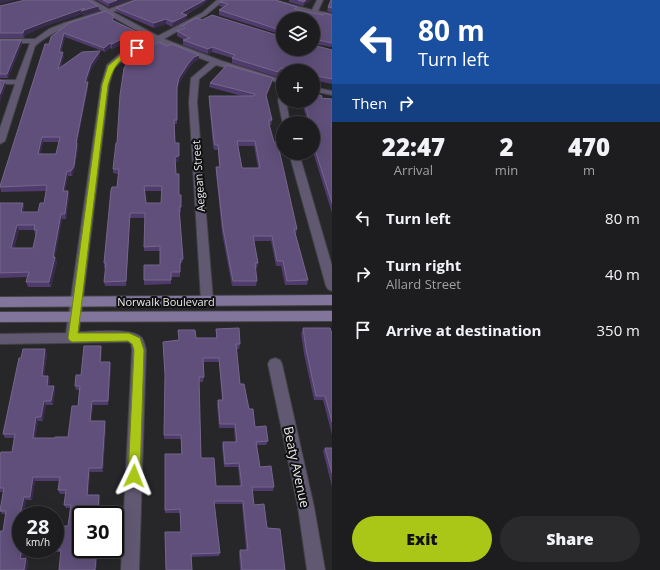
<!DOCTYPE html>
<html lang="en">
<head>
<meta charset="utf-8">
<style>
	body { margin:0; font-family:"Open Sans",sans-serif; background:#2a292c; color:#f1f3f6; height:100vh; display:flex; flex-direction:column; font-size:15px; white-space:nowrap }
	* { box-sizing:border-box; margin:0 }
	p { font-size:13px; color:#a0a1a4 }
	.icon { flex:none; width:22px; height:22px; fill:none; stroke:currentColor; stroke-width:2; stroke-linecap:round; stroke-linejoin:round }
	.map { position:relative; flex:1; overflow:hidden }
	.details { display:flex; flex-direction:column; background:#1d1c1f; width:328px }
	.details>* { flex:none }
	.guide { background:#1a4fa0; color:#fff; overflow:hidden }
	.tools { position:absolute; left:276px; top:12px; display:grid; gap:8px }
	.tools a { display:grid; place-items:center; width:44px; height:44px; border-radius:50%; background:#1d1c1f; box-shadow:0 4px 16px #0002,0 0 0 1px #3b3a3d; font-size:20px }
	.speed { position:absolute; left:12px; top:506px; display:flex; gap:8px; font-size:20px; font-weight:700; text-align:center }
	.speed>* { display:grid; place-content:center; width:52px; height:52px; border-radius:50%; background:#1d1c1f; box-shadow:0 4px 16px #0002,0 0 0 1px #3b3a3d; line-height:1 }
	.speed small { font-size:10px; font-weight:400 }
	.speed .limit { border:2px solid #111; border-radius:6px; background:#fff; color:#111 }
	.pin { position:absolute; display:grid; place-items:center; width:34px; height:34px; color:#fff; margin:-17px; border-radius:8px; box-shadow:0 2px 6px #0006 }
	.me { position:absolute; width:44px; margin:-22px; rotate:2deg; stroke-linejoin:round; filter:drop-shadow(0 0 3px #0008) }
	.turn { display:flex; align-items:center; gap:14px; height:84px; padding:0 20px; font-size:18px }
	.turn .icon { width:52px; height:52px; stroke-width:2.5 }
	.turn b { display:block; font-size:28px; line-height:34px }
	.then { display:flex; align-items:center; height:38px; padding:0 20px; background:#0003; gap:8px; font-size:15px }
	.eta { display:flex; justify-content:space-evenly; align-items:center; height:68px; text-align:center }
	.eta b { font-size:24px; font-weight:800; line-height:28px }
	.primary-button { display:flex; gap:8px; margin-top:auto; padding:8px 20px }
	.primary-button a { flex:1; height:46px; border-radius:24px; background:#aac717; color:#111; font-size:16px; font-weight:800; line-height:46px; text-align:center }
	.primary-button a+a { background:#2a292c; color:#f1f3f6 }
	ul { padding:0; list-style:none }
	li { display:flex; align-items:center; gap:12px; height:56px; padding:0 20px }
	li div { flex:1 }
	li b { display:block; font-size:15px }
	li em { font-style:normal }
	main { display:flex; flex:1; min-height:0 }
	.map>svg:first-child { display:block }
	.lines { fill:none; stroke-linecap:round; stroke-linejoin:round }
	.street-casing { stroke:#424144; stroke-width:2 }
	.secondary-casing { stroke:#424144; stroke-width:2 }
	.street { fill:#615972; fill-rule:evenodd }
	.secondary { fill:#82759c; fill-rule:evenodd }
	.wall { fill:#4f3c6d; fill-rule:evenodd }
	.shaded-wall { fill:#382b4c }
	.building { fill:#5f4f7a; stroke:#75678c; fill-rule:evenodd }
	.route { fill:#aac717; stroke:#6e810f }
	.labels { text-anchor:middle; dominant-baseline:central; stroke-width:4; stroke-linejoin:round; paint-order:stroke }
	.street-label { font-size:11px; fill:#eaeaeb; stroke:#100f11 }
	.near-street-label { font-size:13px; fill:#eaeaeb; stroke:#100f11 }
</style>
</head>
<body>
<main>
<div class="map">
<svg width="332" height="570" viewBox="0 0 332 570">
	<rect width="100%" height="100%" fill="#272629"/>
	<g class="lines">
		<g class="street-casing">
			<g id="street">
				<path d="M85,0H93L109,9L134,0H143L113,12L158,36L202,13L217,0H224L206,15L164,39L222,61L283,80V84L216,65L199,79L197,102L213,300L211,303L207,305L203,303L201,300L189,102L191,78L210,62L158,42L129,55L114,68L109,85L79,332C93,332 133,327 142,338C144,341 145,346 146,350L139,570H121L132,350L131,344L128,342L0,344V334L66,333L101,85L107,65L123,51L152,39L107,14C82,22 55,28 35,46L5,141L0,144V128L15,84H0V80H16L30,43H0V39H35L49,29L64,23L102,11Z"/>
				<polygon points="266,0 275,0 312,10 317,0 323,0 318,11 332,14 332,18 284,7"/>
				<polygon points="313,87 332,91 332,95 313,91"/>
				<polygon points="283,94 283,101 286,101 290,123 283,123 283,125 278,100 280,95"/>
				<polygon points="289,153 299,153 332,266 332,291 328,289 326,286"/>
				<polygon points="275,358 280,360 282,364 314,507 325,570 307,570 298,507 268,364 270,360"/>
			</g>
		</g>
		<g class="secondary-casing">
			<g id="secondary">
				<polygon points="332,295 332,305 0,307 0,297"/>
				<polygon points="332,311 332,321 0,322 0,312"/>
			</g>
		</g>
		<use href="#street" class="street"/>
		<use href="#secondary" class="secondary"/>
	</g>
	<g class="wall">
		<polygon points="96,0 130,0 109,7"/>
		<polygon points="289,0 311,0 303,6 289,2"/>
		<polygon points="332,0 332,13 327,11 328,7"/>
		<polygon points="220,2 296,9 323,15 332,15 332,47 313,44 283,19 283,35 219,15 219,10 223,7 219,6"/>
		<polygon points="204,4 186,15 187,15 187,19 172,27 166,24 154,28 117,12 116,8"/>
		<polygon points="0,6 98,6 99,11 82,16 82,14 45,26 25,35 24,38 0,38"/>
		<path d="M115,20L114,21L137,36L126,40V42L112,49L110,48L105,52L65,37L61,52L64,56L61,67L100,56L91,69L87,82L88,87L77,143L78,148L74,171L72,176H68L65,191H68L69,196L66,219H62L55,257L57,262L51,287H28L26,282L27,277L0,278V203H23L24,208L23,212H38L44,203L46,191L1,192L0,186L49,44L69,23ZM43,142H59L56,154H40ZM19,230H34L35,235H36L33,248H14Z"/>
		<polygon points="202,20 283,49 332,50 332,84 313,80 313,71 283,71 283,73 280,72 277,77 232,63 232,58 212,52 208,54 183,45 183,40 185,40 177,36 177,31 182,29 182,26"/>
		<polygon points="0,40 21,40 22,44 8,78 0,78"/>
		<path d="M167,46L199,59L194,62L188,69L179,83L177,91V124H174L175,143L179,161L175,162L176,174L179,195H181V212H179L183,259L182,263H181L180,266V277H171V284L144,285V280L160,265V251H144L145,218H130L126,286H105L104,282L106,268H104V263L117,187L118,174L113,173V169L117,143ZM145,191H162L161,203H146Z"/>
		<path d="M210,83H272L266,97L272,120L271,125H269L297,229L296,234H295L308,280L307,285H285L281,266H276L271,241H254L258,263L257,268H255L257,281L256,286H232L222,233L216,172V167H219L218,150H214L213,146L209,101V96H242L209,87ZM238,146H254L258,168H242Z"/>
		<polygon points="316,94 321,98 332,99 332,213 313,152 313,123 308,123 302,103 302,101 313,101"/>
		<polygon points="303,328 332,334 332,435 323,400 314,400 304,354 301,333"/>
		<path d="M216,329L240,344L239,349H236L240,384L255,427L268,441L266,445H257L260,467L274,487L273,491H252L254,505L267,528L285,570H240L239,553L240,550H246L242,504H214L220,553L219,556L191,557L181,532L180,513H165V454H181V439H164L165,378L178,340L216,338ZM203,362H219L222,400H218L217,404L219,428H234L235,442H223L222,446L224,467H238L240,486H216L201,458L199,382H203L204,377Z"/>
		<polygon points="101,346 102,351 101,362 110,362 111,366 108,405 93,405 91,421 106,425 103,472 90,472 88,495 99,495 100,499 99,515 81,515 83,558 96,558 97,560 96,570 59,570 61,552 49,552 48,550 68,526 70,508 66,508 64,505 66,494 60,494 58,490 59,481 35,481 32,500 26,500 23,515 23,559 28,561 27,570 3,531 6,514 2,514 0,511 0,508 3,492 0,492 0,455 12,452 14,438 5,438 3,434 21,358 45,349 47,354 44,376 50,380 49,386 55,390 53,405 46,405 43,421 38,421 35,438 55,438 68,437 78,406 79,390 76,390 75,386 81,375"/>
		<polygon points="325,448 332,448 332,487 323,451"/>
	</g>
	<g class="shaded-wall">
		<polygon points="0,0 17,0 0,4"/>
		<polygon points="117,0 130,0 109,7 109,3"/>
		<polygon points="205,0 209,0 204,4 181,17 181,13"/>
		<polygon points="306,0 311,0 303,6 304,2"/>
		<polygon points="98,6 99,11 82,16 82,14 45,26 25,35 24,38 23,33 24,30 45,22 85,8"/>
		<polygon points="187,15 187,19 172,27 173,22"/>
		<polygon points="166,19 166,24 154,28 154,23"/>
		<polygon points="137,32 137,36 126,40 126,42 112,49 112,44 123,37"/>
		<polygon points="64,33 65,37 59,56 59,52"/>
		<polygon points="21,40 22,44 8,78 7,74"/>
		<polygon points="110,43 110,48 105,52 104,48"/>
		<polygon points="212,47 212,52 208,54 208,49"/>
		<polygon points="100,51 100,56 91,69 86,87 85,82 91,64"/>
		<polygon points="63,52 64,56 59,74 58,69"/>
		<polygon points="199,55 199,59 194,62 188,69 179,83 177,92 177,87 179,78 188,64 194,57"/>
		<polygon points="281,68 280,72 277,77 278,72"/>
		<polygon points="273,78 272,83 265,99 266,95"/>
		<polygon points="5,81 6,86 0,102 0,94"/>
		<polygon points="88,82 88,87 76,148 76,143"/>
		<polygon points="42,137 43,142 39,159 38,154"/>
		<polygon points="77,143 78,148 74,171 72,176 71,171"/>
		<polygon points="179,156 179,161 175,162 175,157"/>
		<polygon points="67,171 68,176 64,196 63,191"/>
		<polygon points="68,191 69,196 66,219 65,214"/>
		<polygon points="23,203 24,208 22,217 21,212"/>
		<polygon points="130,213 130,218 126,286 126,281"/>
		<polygon points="61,214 62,219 54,262 53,257"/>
		<polygon points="17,225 19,230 12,253 11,248"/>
		<polygon points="55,257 57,262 51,287 49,282"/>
		<polygon points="101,346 102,351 101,366 100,362"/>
		<polygon points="45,349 47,354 43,380 42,376"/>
		<polygon points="110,362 111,366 108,405 108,401"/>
		<polygon points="48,376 50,380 48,390 47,386"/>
		<polygon points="54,386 55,390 53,405 51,401"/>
		<polygon points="44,401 46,405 43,421 41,417"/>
		<polygon points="92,401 93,405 91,425 90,421"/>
		<polygon points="36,417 38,421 35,442 33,438"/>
		<polygon points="105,421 106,425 103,472 102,468"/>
		<polygon points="89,468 90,472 88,499 87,495"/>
		<polygon points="33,477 35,481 32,500 30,497"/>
		<polygon points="99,495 100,499 99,515 98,515"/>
		<polygon points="24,497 26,500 23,515 20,515"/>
		<polygon points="22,549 25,549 23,561 20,559"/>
		<polygon points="82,549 84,549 83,560 81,558"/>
		<polygon points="26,558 28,561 27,570 24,570"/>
		<polygon points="96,558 97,560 96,570 95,570"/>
	</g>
	<g class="building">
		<polygon points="25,0 88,0 98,6 81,11 85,8 45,22 24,30 23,33 0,33 0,6"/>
		<polygon points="103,0 117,0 109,3"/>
		<polygon points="136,0 205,0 181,13 187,15 173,22 166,19 154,23 116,8"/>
		<polygon points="224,0 275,0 297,7 294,9 323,15 324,13 332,15 332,43 314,39 313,40 313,19 283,19 283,31 219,10 228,4 220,2"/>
		<polygon points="298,0 306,0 304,2"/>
		<polygon points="331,0 332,0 332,8 328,7"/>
		<path d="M106,11L114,16L112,20L137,32L123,37H125L112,44L110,43L104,48L64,33L59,52H63L58,69L82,52L100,51L91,64L85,82H88L76,143H77L74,166L71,171H67L63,191H68L65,214H61L53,257H55L49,282H26L29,272L0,273V203H23L21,212H38L40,203H44L47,186L45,185L0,187V186L45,44H49L51,37L69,23ZM42,137H60L56,154H38ZM17,225H35L34,230H37L33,248H11Z"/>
		<polygon points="212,15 283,37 283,49 313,49 313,45 332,50 332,79 313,75 313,71 296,71 281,68 278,72 232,58 235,55 212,47 208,49 183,40 190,38 177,31 185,28 182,26 196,18 202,20"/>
		<polygon points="0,40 21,40 7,74 0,74"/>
		<path d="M159,42L167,46L172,44L199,55L194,57L188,64L179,78L177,87V120H174L175,143H179V156L175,157L176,174H179V195H181V207H179L183,259H181L180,263V272H171V280H144V265H160V246L144,247L145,213H130L126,281L104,282L106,263H104L111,190L112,187H117L119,169H113L116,143H117L120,95L124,68L133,54ZM144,186H162L161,203H146Z"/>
		<path d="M227,65L273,78L266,95L272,120H269V124L274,142H277L281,158L297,229H294L308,280L287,281L283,261H277L272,236H253L258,263H255L257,281H233L223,228L216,167H220L218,145H215L214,141L209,96H254L255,94L210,83ZM237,141H255L260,168H242Z"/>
		<polygon points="0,80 5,81 0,94"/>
		<polygon points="313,92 316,92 316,94 322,96 321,98 332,99 332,124 331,125 332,128 332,203 313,143 313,138 315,138 313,132 313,123 310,123 304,101 313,101"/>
		<path d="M239,328L240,344H236L240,384H244L249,409H253L255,427L266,426L268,441L256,442L260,467L271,466L274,487H252L254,505L264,504L267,528L280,529L285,570H242L240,550H248L243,501H214L220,553L191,554L192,570H166L165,532H181L180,509L165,510V454H182L181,435H164L165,375L163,342L179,340L178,330H195L196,338H217L216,329ZM203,358H219L223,400H218L220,424H235L237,442H223L225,464L239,463L242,486H216L214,458H201L199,377H204Z"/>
		<polygon points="303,328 330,328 332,334 332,422 325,396 316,396 306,349"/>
		<polygon points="84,346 101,346 100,362 110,362 108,401 92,401 90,421 105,421 102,468 89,468 87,495 99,495 98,515 81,515 81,549 82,549 81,558 96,558 95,570 59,570 61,550 48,550 48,549 55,549 55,526 68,526 71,505 64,505 66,490 58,490 60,477 33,477 30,497 24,497 20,515 21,515 21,549 22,549 20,559 26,558 24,570 0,570 0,531 3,531 6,511 0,511 4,488 0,488 0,455 1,452 12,452 15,434 3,434 19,358 21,358 23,349 45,349 42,376 48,376 47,386 54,386 51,401 44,401 41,417 36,417 33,438 55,438 55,437 68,437 72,406 78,406 80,386 75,386 76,375 81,375"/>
		<polygon points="325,448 332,448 332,473"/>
	</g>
	<path class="route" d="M137,47H139V49C119,59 114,65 108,85L78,333H129L140,338L144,350L140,476L138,480L134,481L130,480L128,476L134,350L132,344L128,341L72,342L69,340L68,338L102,85L108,66L124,52Z"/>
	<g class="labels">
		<g class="street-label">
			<text transform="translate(198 176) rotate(-94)">Aegean Street</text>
			<text x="166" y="301">Norwalk Boulevard</text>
		</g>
		<g class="near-street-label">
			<text transform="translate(297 467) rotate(78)">Beaty Avenue</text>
		</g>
	</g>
</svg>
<div class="tools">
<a><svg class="icon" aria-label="layers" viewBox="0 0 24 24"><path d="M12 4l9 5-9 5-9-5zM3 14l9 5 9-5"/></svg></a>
<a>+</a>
<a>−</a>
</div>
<div class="speed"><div>28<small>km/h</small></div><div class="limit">30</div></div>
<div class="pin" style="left:137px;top:48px;background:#d93025"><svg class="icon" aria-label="arrive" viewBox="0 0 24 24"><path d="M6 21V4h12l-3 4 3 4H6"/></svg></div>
<svg class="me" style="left:134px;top:476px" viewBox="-20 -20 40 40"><path d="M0-17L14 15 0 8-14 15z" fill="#aac717" stroke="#fff" stroke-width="4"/></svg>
</div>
<section class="details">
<div class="guide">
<div class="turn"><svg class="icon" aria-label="left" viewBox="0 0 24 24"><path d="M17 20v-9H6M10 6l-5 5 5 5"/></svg><div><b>80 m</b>Turn left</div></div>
<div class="then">Then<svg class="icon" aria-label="right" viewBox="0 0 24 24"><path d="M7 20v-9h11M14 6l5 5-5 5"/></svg></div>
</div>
<div class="eta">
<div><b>22:47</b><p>Arrival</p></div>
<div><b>2</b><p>min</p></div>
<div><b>470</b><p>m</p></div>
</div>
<ul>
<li><svg class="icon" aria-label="left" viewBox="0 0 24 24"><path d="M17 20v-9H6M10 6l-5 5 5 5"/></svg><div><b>Turn left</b></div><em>80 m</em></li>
<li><svg class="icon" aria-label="right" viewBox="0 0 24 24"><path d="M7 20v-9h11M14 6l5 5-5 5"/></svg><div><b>Turn right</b><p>Allard Street</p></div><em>40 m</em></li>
<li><svg class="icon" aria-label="arrive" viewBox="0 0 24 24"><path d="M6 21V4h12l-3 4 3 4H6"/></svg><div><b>Arrive at destination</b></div><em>350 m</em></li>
</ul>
<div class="primary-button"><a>Exit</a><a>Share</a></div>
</section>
</main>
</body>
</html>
